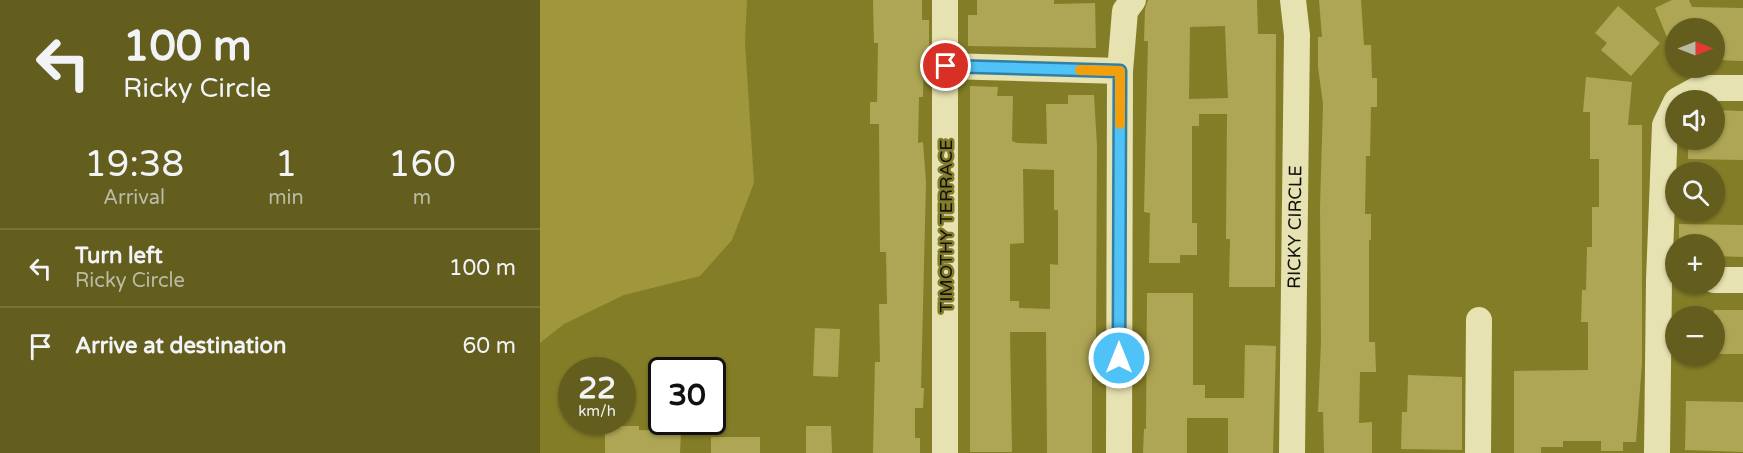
<!DOCTYPE html>
<html lang="en">
<head>
<meta charset="utf-8">
<style>
	body { margin:0; font-family:"Varela Round",sans-serif; background:#6c672a; color:#f1f3f6; height:100vh; display:flex; flex-direction:column; font-size:22px; white-space:nowrap }
	* { box-sizing:border-box; margin:0 }
	p { font-size:20px; color:#bbbaa4 }
	.icon { flex:none; width:33px; height:33px; fill:none; stroke:currentColor; stroke-width:2; stroke-linecap:round; stroke-linejoin:round }
	.map { position:relative; flex:1; overflow:hidden }
	.sheet { display:flex; flex-direction:column; background:#635e1d; width:540px }
	.sheet>* { flex:none }
	.hud { background:#635e1d; color:#f1f3f6; overflow:hidden }
	.needle { width:39px; rotate:90deg }
	.controls { position:absolute; left:1125px; top:18px; display:grid; gap:12px }
	.controls a { display:grid; place-items:center; width:60px; height:60px; border-radius:50%; background:#635e1d; box-shadow:0 2px 4px #0004; font-size:30px }
	.speed { position:absolute; left:18px; top:357px; display:flex; gap:12px; font-size:30px; font-weight:700; text-align:center }
	.speed>* { display:grid; place-content:center; width:78px; height:78px; border-radius:50%; background:#635e1d; box-shadow:0 2px 4px #0004; line-height:1 }
	.speed small { font-size:15px; font-weight:400 }
	.speed .limit { border:3px solid #111; border-radius:9px; background:#fff; color:#111 }
	.pin { position:absolute; display:grid; place-items:center; width:51px; height:51px; color:#fff; margin:-26px; border:3px solid #fff; border-radius:50%; box-shadow:0 2px 6px #0007 }
	.me { position:absolute; width:66px; margin:-33px; rotate:0deg; stroke-linejoin:round; filter:drop-shadow(0 0 4px #0008) }
	.turn { display:flex; align-items:center; gap:21px; height:126px; padding:0 24px; font-size:27px }
	.turn .icon { width:78px; height:78px; stroke-width:2.5 }
	.turn b { display:block; font-size:42px; line-height:51px }
	.eta { display:flex; justify-content:space-evenly; align-items:center; height:102px; text-align:center }
	.eta b { font-size:36px; font-weight:600; line-height:42px }
	ul { padding:0; list-style:none }
	li { display:flex; align-items:center; gap:18px; height:78px; padding:0 24px; border-top:2px solid #77733b }
	li div { flex:1 }
	li b { display:block; font-size:22px }
	li em { font-style:normal }
	main { display:flex; flex:1; min-height:0 }
	.map>svg:first-child { display:block }
	.green { fill:#a0973c }
	.building { fill:#aea654; fill-rule:evenodd }
	.lines { fill:none; stroke-linecap:round; stroke-linejoin:round }
	.minor { stroke:#e7e2b1; stroke-width:26 }
	.route-casing { stroke:#337fa1; stroke-width:15 }
	.route { stroke:#4fc3f7; stroke-width:10 }
	.slow { stroke:#f59e0b; stroke-width:10 }
	.labels { text-anchor:middle; dominant-baseline:central; stroke-width:5; stroke-linejoin:round; paint-order:stroke }
	.street-label { font-size:18px; fill:#111; stroke:#847d27 }
</style>
</head>
<body>
<main>
<section class="sheet">
<div class="hud">
<div class="turn"><svg class="icon" aria-label="left" viewBox="0 0 24 24"><path d="M17 20v-9H6M10 6l-5 5 5 5"/></svg><div><b>100 m</b>Ricky Circle</div></div>
</div>
<div class="eta">
<div><b>19:38</b><p>Arrival</p></div>
<div><b>1</b><p>min</p></div>
<div><b>160</b><p>m</p></div>
</div>
<ul>
<li><svg class="icon" aria-label="left" viewBox="0 0 24 24"><path d="M17 20v-9H6M10 6l-5 5 5 5"/></svg><div><b>Turn left</b><p>Ricky Circle</p></div><em>100 m</em></li>
<li><svg class="icon" aria-label="arrive" viewBox="0 0 24 24"><path d="M6 21V4h12l-3 4 3 4H6"/></svg><div><b>Arrive at destination</b></div><em>60 m</em></li>
</ul>
</section>
<div class="map">
<svg width="1203" height="453" viewBox="0 0 1203 453">
	<rect width="100%" height="100%" fill="#847d27"/>
	<polygon class="green" points="0,0 207,0 205,42 214,183 192,240 160,276 84,295 24,324 0,343"/>
	<g class="building">
		<polygon points="333,0 382,0 382,20 389,20 389,53 384,53 383,97 379,97 378,143 383,142 386,182 381,388 384,388 383,408 375,408 375,438 380,438 380,453 333,453 335,362 340,362 339,304 347,304 346,252 340,252 339,124 330,124 330,102 337,102 338,43 334,43"/>
		<polygon points="437,0 514,0 514,4 555,3 556,48 428,46 428,15 437,15"/>
		<path d="M608,0H717L718,34H736L735,287H689L690,239H686L687,114H659V126H652V223H657V255H640V263H609L610,213L604,212L608,41H604L605,9ZM685,26L688,98L649,99L650,27Z"/>
		<polygon points="779,0 821,0 824,45 831,45 832,78 837,78 837,107 831,107 830,156 826,156 825,214 831,214 831,240 829,240 829,342 835,342 836,372 820,372 819,423 832,422 832,453 784,453 783,412 778,412 781,342 780,207 783,104 778,67 778,37 782,37"/>
		<polygon points="1132,0 1149,0 1152,7 1203,8 1203,61 1174,60 1174,28 1136,28 1135,57 1115,8"/>
		<polygon points="1078,6 1120,43 1091,76 1061,50 1067,43 1055,33"/>
		<polygon points="1046,77 1092,82 1088,125 1102,125 1102,363 1096,442 1083,442 1083,451 1061,451 1061,441 1023,441 1023,447 1001,447 1001,453 974,453 974,371 1048,370 1048,322 1041,322 1042,290 1046,290 1047,247 1052,247 1052,207 1059,207 1059,159 1050,159 1050,112 1043,112"/>
		<path d="M430,86L458,87L457,96H473L472,141L477,143L507,144L506,104H528V95H554L557,146L556,342H552V453H507L506,332H470L472,452H430ZM483,169L514,170V210H518V265L510,264V309L479,308V301H470V244L484,243Z"/>
		<polygon points="1174,110 1203,111 1203,160 1148,159 1148,140 1174,140"/>
		<polygon points="1139,224 1203,225 1203,257 1174,256 1174,244 1139,244"/>
		<polygon points="607,293 653,293 653,385 665,385 665,398 704,398 705,345 736,346 733,453 688,453 688,418 647,418 647,453 603,453 604,429 606,429"/>
		<rect x="1174" y="310" width="29" height="44"/>
		<polygon points="275,328 300,329 298,377 273,376"/>
		<polygon points="868,375 922,377 922,450 861,449 862,412 867,412"/>
		<polygon points="1146,401 1203,402 1203,452 1145,450"/>
		<polygon points="65,426 99,426 99,430 141,431 140,453 65,453"/>
		<polygon points="266,426 291,426 292,453 266,453"/>
		<rect x="171" y="437" width="49" height="16"/>
	</g>
	<g class="lines">
		<g class="minor">
			<polyline points="406,66 580,71"/>
			<polyline points="1138,100 1160,88 1203,88"/>
			<polyline points="1174,280 1203,280"/>
			<polyline points="405,453 405,0"/>
			<polyline points="579,453 580,71 585,11 593,0"/>
			<path id="s1" d="M752,453L757,35L753,0"/>
			<polyline points="938,453 939,320"/>
			<polyline points="1117,453 1119,280 1125,125 1136,102"/>
		</g>
	</g>
	<g class="lines">
		<g class="route-casing">
			<polyline id="route" points="406,66 580,71 579,358"/>
		</g>
		<use href="#route" class="route"/>
		<polyline class="slow" points="540,70 580,71 580,124"/>
	</g>
	<g class="labels">
		<g class="street-label">
			<text transform="translate(406 226) rotate(-90)">TIMOTHY TERRACE</text>
			<text stroke="none"><textPath href="#s1" startOffset="226">RICKY CIRCLE</textPath></text>
		</g>
	</g>
</svg>
<div class="controls">
<a><svg class="needle" viewBox="-14 -14 28 28"><path d="M0-13l5 13h-10z" fill="#e53935"/><path d="M0 13l5-13h-10z" fill="#bbbaa4"/></svg></a>
<a><svg class="icon" aria-label="sound" viewBox="0 0 24 24"><path d="M4 9h4l5-4v14l-5-4H4zM17 9q2 3 0 6"/></svg></a>
<a><svg class="icon" aria-label="search" viewBox="0 0 24 24"><circle cx="10" cy="10" r="6"/><path d="M15 15l6 6"/></svg></a>
<a>+</a>
<a>−</a>
</div>
<div class="speed"><div>22<small>km/h</small></div><div class="limit">30</div></div>
<div class="pin" style="left:406px;top:66px;background:#d93025"><svg class="icon" aria-label="arrive" viewBox="0 0 24 24"><path d="M6 21V4h12l-3 4 3 4H6"/></svg></div>
<svg class="me" style="left:579px;top:358px" viewBox="-20 -20 40 40"><circle r="17" fill="#4fc3f7" stroke="#fff" stroke-width="3"/><path d="M0-11L8 9 0 5-8 9z" fill="#fff"/></svg>
</div>
</main>
</body>
</html>
